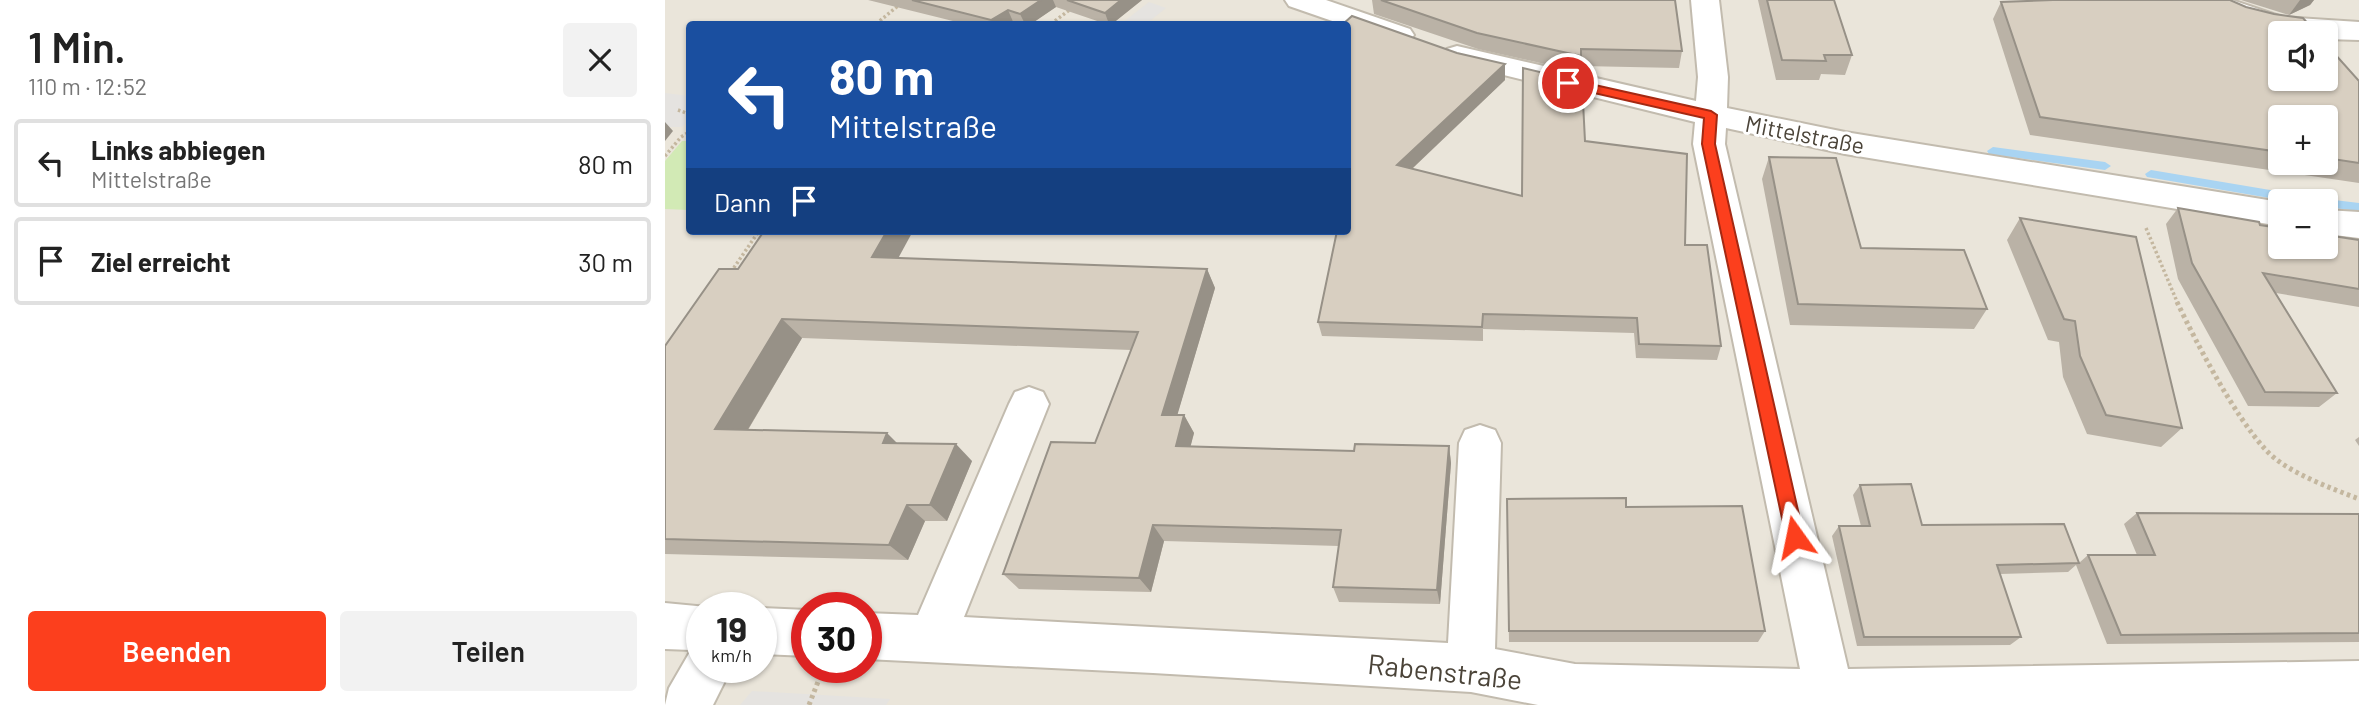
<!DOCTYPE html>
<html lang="de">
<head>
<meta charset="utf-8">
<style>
	body { margin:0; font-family:Barlow,sans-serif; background:#f2f2f2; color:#222; height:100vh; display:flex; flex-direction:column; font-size:26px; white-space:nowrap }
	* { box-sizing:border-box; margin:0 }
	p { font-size:23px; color:#767676 }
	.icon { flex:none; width:38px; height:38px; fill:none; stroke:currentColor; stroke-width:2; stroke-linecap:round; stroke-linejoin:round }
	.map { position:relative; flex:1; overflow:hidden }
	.drawer { display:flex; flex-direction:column; background:#fff; width:665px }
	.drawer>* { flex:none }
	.guide { position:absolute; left:21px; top:21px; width:665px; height:214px; border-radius:7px; box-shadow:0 2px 5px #0004; background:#1a4fa0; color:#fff; overflow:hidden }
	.fabs { position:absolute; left:1603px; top:21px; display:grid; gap:14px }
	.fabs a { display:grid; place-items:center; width:70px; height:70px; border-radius:7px; background:#fff; box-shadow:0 2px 5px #0004; font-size:35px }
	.speed { position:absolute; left:21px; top:592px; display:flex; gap:14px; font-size:35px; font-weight:700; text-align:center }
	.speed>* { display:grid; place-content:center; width:91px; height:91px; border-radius:50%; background:#fff; box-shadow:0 2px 5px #0004; line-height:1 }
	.speed small { font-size:18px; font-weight:400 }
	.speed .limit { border:10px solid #d22; background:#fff; color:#111 }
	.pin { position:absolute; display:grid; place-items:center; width:60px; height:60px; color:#fff; margin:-30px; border:4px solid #fff; border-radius:50%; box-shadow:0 2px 7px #0007 }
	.me { position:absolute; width:77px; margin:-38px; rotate:348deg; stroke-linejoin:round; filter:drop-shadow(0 0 5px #0008) }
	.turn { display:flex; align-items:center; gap:24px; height:147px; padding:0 28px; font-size:32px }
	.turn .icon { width:91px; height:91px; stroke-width:2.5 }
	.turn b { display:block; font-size:49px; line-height:60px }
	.then { display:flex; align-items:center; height:66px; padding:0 28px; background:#0003; gap:14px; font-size:26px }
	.round { display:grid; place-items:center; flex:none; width:74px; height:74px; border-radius:7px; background:#f2f2f2 }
	.summary { display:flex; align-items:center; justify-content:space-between; height:119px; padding:0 28px }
	h1 { font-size:42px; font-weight:600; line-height:52px }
	.action { display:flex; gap:14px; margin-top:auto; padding:14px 28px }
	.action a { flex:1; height:80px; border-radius:7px; background:#fc3f1d; color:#fff; font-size:28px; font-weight:600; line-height:80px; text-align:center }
	.action a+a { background:#f2f2f2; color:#222 }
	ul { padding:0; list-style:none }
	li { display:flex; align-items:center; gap:21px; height:88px; margin:0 14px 10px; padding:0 14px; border:4px solid #e0e0e0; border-radius:7px }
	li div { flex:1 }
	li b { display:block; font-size:26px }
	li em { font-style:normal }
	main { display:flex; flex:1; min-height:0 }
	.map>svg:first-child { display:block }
	.residential { fill:#eae5da; fill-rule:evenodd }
	.green { fill:#d2eab5 }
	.parking { fill:#e5e3e0 }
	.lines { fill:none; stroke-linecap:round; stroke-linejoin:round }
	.stream { fill:#a9d4f2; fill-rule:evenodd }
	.minor-casing { stroke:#c2bbae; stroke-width:4 }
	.path-far1 { stroke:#c4b79f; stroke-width:3.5; stroke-dasharray:2.5 2.5; stroke-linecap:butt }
	.path { stroke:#c4b79f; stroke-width:5; stroke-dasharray:3.5 3.5; stroke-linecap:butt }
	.minor { fill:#fff; fill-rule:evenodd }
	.wall { fill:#bab2a6; fill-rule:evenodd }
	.shaded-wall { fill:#979187 }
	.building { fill:#d8cfc1; stroke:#979187; stroke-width:2 }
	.route { fill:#fc3f1d; stroke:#a42913; stroke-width:2 }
	.labels { text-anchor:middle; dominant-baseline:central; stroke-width:6; stroke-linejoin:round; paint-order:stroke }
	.street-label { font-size:23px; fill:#4b4439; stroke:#fff }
	.near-street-label { font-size:28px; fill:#4b4439; stroke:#fff }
</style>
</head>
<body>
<main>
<section class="drawer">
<div class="summary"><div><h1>1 Min.</h1><p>110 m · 12:52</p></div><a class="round"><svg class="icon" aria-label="close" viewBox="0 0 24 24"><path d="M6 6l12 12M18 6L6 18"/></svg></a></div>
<ul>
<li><svg class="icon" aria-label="left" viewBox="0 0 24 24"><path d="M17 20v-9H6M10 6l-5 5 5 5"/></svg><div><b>Links abbiegen</b><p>Mittelstraße</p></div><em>80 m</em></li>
<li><svg class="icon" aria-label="arrive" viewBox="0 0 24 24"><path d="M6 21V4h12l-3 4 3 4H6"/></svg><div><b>Ziel erreicht</b></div><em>30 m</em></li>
</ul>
<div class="action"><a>Beenden</a><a>Teilen</a></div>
</section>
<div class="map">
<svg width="1694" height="705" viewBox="0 0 1694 705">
	<rect width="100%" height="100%" fill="#f6f3ec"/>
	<path class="residential" d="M0,0H1694V705H0ZM24,24H682V231H24ZM1615,33H1661V79H1615ZM1615,117H1661V163H1615ZM1615,201H1661V247H1615ZM37,607H96V667H37ZM142,607H201V667H142Z"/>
	<polygon class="green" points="17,141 24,141 24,210 0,209 0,161"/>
	<g class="parking">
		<polygon points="484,2 501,8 481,24 456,24"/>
		<polygon points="0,93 24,96 24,120 17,127 0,127"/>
		<polygon points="87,691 225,699 221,705 75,705"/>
	</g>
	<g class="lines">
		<g class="stream">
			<polygon points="1328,147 1440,162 1446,166 1440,170 1324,154 1322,151"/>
			<polygon points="1486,170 1647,197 1653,201 1622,201 1482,177 1480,174"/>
			<polygon points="1661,199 1694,203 1694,211 1661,207 1661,201 1656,201"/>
		</g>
		<g class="minor-casing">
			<g id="minor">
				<polygon points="620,0 661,0 745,29 749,35 745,41 735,44 725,41 624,6"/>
				<polygon points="1026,0 1054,0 1063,77 1062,108 1180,132 1615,202 1615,226 1180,154 1061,128 1060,144 1183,669 1694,661 1694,705 873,705 806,692 488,673 201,659 201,613 253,615 344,404 350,392 364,387 378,392 384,404 299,617 783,643 794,443 800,430 815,425 830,430 836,443 830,649 910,664 1135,669 1028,144 1030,122 782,61 777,55 782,49 792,46 1031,101 1033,77"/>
				<path d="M1529,0H1567L1617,17L1694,22V40L1661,39V33C1646,33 1631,34 1616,33C1597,32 1540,15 1529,0Z"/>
				<polygon points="1661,210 1694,212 1694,238 1661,234"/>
				<polygon points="0,603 42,607 37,607 37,667 67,667 48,705 0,705 4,688 26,650 0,649"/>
				<polygon points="96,608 142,610 142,656 96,654"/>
			</g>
		</g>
		<g class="path-far1">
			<polyline points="211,24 240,0"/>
			<polyline points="386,24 407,8"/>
			<polyline points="13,110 24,114"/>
			<polyline points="0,156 16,137 24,132"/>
			<polyline points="1481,228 1513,304"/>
			<polyline points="66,272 94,231"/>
		</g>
		<g class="path">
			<path d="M1512,302C1532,344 1569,415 1600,449C1620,472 1666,488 1694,499"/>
			<polyline points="144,705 156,674"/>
		</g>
		<use href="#minor" class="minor"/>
	</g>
	<g class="wall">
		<polygon points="203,0 477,0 447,24 441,24 391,7 366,24 300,24"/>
		<polygon points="707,0 1010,0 1017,51 1014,68 916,66 915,72 813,49 709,14"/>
		<polygon points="1093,0 1169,0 1187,55 1180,75 1156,74 1154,80 1111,80"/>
		<polygon points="1576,0 1649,0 1645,5 1624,15"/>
		<path d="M1336,2L1694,81V183L1365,135L1328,19ZM1615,117H1661V163H1615Z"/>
		<polygon points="682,24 840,80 747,169 857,196 920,141 1020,245 1056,346 1052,360 971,358 969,333 818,329 818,341 657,336 653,322 682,231"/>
		<polygon points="1104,157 1196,248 1322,309 1309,329 1125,325 1097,179"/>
		<polygon points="1513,208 1595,225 1694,240 1694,307 1611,293 1672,393 1654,407 1583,406 1513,279 1501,224"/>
		<polygon points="1355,218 1517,428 1496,447 1422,434 1398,377 1394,342 1383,340 1342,240"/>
		<polygon points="233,258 542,269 550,288 512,415 519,415 529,433 525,447 689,451 784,446 786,463 775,604 674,602 668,587 674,546 499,541 486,592 354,589 338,574 430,443 466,350 137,338 83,430 232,443 307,461 282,521 260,521 243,560 0,554 0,346"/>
		<polygon points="1694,437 1694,446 1690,440"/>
		<polygon points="1195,485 1257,525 1414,563 1423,555 1472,555 1459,524 1472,513 1694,514 1694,642 1442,644 1411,565 1403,572 1335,574 1356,637 1345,645 1192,646 1167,536 1174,526 1196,526 1188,495"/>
		<polygon points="842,499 961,507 1100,631 1093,642 844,642"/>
	</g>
	<g class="shaded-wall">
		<polygon points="376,0 388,0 391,7 366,24 360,24 355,14"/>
		<polygon points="456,0 477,0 447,24 444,24 440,13"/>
		<polygon points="1635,0 1649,0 1645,5 1624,15"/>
		<polygon points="343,10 349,24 328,24 326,20"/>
		<polygon points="840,64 840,80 734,181 732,165"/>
		<polygon points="0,122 8,131 0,141"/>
		<polygon points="222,231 248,231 223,277 207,257"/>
		<polygon points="542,269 550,288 507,433 497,415"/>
		<polygon points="117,319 137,338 73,446 50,429"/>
		<polygon points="519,415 529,433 521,464 511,446"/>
		<polygon points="222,433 240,451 218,443"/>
		<polygon points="291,444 307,461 282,521 265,505"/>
		<polygon points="784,446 786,463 775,604 772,590"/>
		<polygon points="242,505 260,521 243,560 224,545"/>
		<polygon points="488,525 499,541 486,592 474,578"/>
	</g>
	<g class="building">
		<polygon points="247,0 376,0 355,14 343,10 326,20"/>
		<polygon points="402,0 456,0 440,13"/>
		<polygon points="716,0 1010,0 1017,51 916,49 916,56 812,33"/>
		<polygon points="1102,0 1169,0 1187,55 1159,55 1161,61 1117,60"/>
		<polygon points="1388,0 1565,0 1581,7 1609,14 1638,18 1651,33 1615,33 1615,79 1661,79 1661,44 1694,81 1694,163 1661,158 1661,117 1615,117 1615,152 1375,117 1336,2"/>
		<polygon points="687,16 792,53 840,64 732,165 857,196 858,68 917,82 920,141 1022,154 1020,245 1042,245 1056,346 974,344 972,318 818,314 817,327 653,322 672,231 682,231 682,24 678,24"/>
		<polygon points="1104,157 1171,158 1196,248 1299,250 1322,309 1133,304"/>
		<polygon points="1513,208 1594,222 1595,225 1615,228 1615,247 1661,247 1661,235 1694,240 1694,289 1598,273 1672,393 1600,392 1527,263"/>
		<polygon points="1355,218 1471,237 1517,428 1441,415 1415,356 1410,321 1399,319"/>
		<polygon points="99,231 222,231 207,257 542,269 497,415 519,415 511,446 689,451 690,444 784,446 772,590 668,587 676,530 488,525 474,578 338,574 386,442 430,443 473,332 117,319 50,429 222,433 218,443 291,444 265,505 242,505 224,545 0,539 0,346 54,269 73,269"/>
		<polygon points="1246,484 1257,525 1399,524 1414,563 1332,565 1356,637 1199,637 1174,526 1205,526 1195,485"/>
		<polygon points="961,498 961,507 1077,506 1100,631 844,631 842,499"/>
		<polygon points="1472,513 1694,514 1694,633 1456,635 1423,555 1490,555"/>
	</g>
	<polygon class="route" points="903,79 1046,111 1052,115 1050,144 1139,537 1136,543 1130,546 1123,543 1121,537 1037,144 1039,118 898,86 897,83"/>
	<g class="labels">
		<g class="street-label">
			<text transform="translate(1140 134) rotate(11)">Mittelstraße</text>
		</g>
		<g class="near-street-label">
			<text transform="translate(780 671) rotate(6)">Rabenstraße</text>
		</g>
	</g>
</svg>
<div class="fabs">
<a><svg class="icon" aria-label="sound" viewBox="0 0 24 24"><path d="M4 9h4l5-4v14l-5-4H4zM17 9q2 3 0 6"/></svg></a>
<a>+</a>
<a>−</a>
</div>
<div class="speed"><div>19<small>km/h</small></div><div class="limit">30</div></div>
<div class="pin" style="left:903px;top:83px;background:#d93025"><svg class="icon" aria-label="arrive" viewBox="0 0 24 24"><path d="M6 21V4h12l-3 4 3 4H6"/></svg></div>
<svg class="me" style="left:1130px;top:537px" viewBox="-20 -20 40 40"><path d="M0-17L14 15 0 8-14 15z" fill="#fc3f1d" stroke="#fff" stroke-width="4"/></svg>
<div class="guide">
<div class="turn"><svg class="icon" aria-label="left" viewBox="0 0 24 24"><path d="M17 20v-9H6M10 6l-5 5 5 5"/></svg><div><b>80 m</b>Mittelstraße</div></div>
<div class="then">Dann<svg class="icon" aria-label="arrive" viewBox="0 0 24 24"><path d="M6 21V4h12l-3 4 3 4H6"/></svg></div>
</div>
</div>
</main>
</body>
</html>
